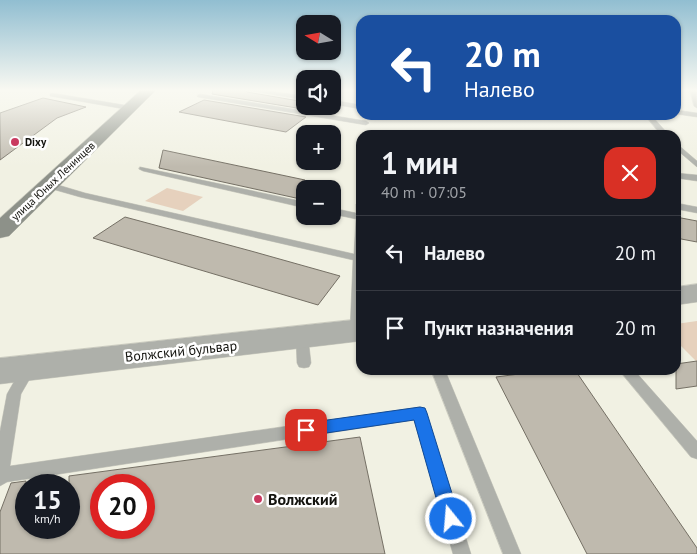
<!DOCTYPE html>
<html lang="ru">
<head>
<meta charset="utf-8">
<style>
	body { margin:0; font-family:"PT Sans",sans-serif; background:#242831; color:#f1f3f6; height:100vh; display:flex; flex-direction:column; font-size:19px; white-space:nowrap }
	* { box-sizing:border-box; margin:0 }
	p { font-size:16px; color:#9ea1a6 }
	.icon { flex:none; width:28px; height:28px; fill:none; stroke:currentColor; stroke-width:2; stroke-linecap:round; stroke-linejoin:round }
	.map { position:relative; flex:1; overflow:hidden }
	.details { position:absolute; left:356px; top:130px; width:325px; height:245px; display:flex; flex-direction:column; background:#171b24; border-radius:15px; box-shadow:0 1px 4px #0004 }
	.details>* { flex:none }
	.top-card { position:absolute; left:356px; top:15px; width:325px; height:105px; border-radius:15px; box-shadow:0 1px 4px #0004; background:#1a4fa0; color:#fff; overflow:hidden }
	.needle { width:32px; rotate:281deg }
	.fabs { position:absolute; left:296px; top:15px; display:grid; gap:10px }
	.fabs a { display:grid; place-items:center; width:45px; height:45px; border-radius:10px; background:#171b24; box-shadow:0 1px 4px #0004; font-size:25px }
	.speed { position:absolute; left:15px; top:474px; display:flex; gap:10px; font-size:25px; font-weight:700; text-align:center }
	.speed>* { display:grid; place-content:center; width:65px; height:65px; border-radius:50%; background:#171b24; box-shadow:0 1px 4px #0004; line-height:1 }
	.speed small { font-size:12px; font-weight:400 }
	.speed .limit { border:8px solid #d22; background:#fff; color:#111 }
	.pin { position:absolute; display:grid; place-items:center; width:42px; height:42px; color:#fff; margin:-21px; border-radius:10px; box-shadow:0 2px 8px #0006 }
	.me { position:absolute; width:55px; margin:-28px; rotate:343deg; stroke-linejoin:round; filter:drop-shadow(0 0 4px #0008) }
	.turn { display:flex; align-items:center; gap:18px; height:105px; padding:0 25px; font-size:22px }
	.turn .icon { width:65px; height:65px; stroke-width:2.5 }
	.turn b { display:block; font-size:35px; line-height:42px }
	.round { display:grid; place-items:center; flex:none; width:52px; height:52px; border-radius:15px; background:#242831 }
	.headline { display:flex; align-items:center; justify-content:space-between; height:85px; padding:0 25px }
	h1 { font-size:30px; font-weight:600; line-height:38px }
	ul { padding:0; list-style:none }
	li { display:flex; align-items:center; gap:15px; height:75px; padding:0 25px; border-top:1px solid #363941 }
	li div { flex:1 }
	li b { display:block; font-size:19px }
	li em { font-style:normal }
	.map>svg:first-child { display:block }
	.green { fill:#e6d1bd }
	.building { fill:#bfbaae; stroke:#757065; fill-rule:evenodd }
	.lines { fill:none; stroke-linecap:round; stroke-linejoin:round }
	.service-casing { stroke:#cdcdc1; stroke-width:1 }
	.tertiary-casing { stroke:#cdcdc1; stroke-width:1 }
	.secondary-casing { stroke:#cdcdc1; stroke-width:1 }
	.service { fill:#aeb0aa; fill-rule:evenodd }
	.tertiary { fill:#aeb0aa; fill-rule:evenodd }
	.secondary { fill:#8d9189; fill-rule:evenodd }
	.route { fill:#1a73e8; stroke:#114b97 }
	.poi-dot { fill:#c93a60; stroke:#fff; stroke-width:2 }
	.labels { text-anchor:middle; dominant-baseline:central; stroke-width:5; stroke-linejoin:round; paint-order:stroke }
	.far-poi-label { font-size:11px; font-weight:bold; fill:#13130e; stroke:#fff; text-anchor:start }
	.far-street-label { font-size:11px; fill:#13130e; stroke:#fff }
	.street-label { font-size:14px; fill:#13130e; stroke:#fff }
	.near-poi-label { font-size:16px; font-weight:bold; fill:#13130e; stroke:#fff; text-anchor:start }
</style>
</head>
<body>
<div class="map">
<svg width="697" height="554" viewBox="0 0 697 554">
	<rect width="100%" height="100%" fill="#f1f1e3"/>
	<g class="green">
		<polygon points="167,188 203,197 183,211 145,201"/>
		<polygon points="697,321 697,362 676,341 676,324"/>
	</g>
	<g class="building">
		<polygon points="213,90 245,90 247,92 305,102 305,106 322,106 315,111 212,94"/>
		<polygon points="43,98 86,107 57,118 0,160 0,113"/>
		<polygon points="204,100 306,117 286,132 179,112"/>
		<polygon points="163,150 305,180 305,200 159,168"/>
		<polygon points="125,217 251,251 340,276 318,305 93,238"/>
		<polygon points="676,217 697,221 697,242 676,238"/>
		<polygon points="697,361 697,386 676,389 676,364"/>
		<polygon points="550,370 575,370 697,548 697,554 587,554 496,377"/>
		<path d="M360,437L385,554H0V512L11,483L26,481V528H69V476ZM101,485H144V528H101Z"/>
	</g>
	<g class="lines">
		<g class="service-casing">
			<g id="service">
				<polygon points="247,90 261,90 305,96 305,100"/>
				<polygon points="690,90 696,90 697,108 694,106"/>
				<polygon points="52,93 130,106 133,108 130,110 50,96 50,94"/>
				<polygon points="200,94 366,121 369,123 366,125 198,97 197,96"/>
				<polygon points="332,100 361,105 361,109 332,104"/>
				<polygon points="676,110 697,113 697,117 676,114"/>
				<polygon points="645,115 651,115 669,135 661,135"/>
				<polygon points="676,143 697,161 697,167 676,149"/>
				<polygon points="140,167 305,202 305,208 143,171 139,169"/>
				<polygon points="676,173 697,175 697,181 676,178"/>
				<polygon points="48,182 85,193 354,254 356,219 332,214 332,208 356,213 356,204 361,201 361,333 356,335 351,334 350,331 353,260 80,197 45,187 45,183"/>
				<polygon points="676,203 697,207 697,213 676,209"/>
				<polygon points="302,333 307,334 308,337 311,363 309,367 304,368 299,367 297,363 296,337 297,334"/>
				<polygon points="29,363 34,364 36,368 21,394 10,466 420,407 425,409 471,554 453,554 414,420 7,482 0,486 0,431 7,394 24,364"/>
				<polygon points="431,370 445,370 521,554 503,554"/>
				<polygon points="619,370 634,370 697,441 697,459 691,457"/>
			</g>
		</g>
		<g class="tertiary-casing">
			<g id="tertiary">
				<polygon points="697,284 697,302 676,305 676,287"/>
				<polygon points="361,319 361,341 0,384 0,358"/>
			</g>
		</g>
		<g class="secondary-casing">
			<polygon id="secondary" points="141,90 156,90 9,236 0,238 0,218"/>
		</g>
		<use href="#service" class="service"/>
		<use href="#tertiary" class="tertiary"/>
		<use href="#secondary" class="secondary"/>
	</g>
	<linearGradient id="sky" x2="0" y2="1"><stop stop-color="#91bed1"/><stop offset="0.54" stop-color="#f9f9f2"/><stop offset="1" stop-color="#f9f9f2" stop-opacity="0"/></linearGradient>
	<rect width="697" height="167" fill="url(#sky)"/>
	<polygon class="route" points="420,407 425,408 427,413 460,519 458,525 451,527 445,525 442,519 414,420 306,436 300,434 298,430 300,425 306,423"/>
	<g class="poi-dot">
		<circle cx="15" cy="142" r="5"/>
		<circle cx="258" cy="499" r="5"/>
	</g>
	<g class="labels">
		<g class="far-poi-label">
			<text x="25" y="142">Dixy</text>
		</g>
		<g class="far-street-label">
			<text transform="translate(53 181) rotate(-43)">улица Юных Ленинцев</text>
		</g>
		<g class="street-label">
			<text transform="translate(181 351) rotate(-6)">Волжский бульвар</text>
		</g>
		<g class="near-poi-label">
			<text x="268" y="499">Волжский</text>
		</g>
	</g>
</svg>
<div class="fabs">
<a><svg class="needle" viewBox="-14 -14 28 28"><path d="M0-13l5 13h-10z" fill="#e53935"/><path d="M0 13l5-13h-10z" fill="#9ea1a6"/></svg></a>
<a><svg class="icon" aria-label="sound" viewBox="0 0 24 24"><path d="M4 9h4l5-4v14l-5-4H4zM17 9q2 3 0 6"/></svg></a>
<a>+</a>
<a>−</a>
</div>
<div class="speed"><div>15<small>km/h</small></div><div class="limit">20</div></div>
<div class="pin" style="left:306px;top:430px;background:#d93025"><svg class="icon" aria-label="arrive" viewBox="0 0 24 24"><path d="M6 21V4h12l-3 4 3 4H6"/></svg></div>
<svg class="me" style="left:451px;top:519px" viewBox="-20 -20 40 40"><circle r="17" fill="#1a73e8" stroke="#fff" stroke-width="3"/><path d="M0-11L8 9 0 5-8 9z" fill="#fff"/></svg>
<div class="top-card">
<div class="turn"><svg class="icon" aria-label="left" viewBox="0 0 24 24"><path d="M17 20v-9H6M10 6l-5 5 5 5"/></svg><div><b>20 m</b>Налево</div></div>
</div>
<section class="details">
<div class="headline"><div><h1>1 мин</h1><p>40 m · 07:05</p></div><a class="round" style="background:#d93025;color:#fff"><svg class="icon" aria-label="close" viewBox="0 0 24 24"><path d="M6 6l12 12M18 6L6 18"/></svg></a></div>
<ul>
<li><svg class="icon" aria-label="left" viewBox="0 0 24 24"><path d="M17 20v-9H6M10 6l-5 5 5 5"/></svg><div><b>Налево</b></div><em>20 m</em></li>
<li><svg class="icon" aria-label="arrive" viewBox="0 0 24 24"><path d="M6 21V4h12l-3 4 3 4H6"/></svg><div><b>Пункт назначения</b></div><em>20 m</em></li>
</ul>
</section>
</div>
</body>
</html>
